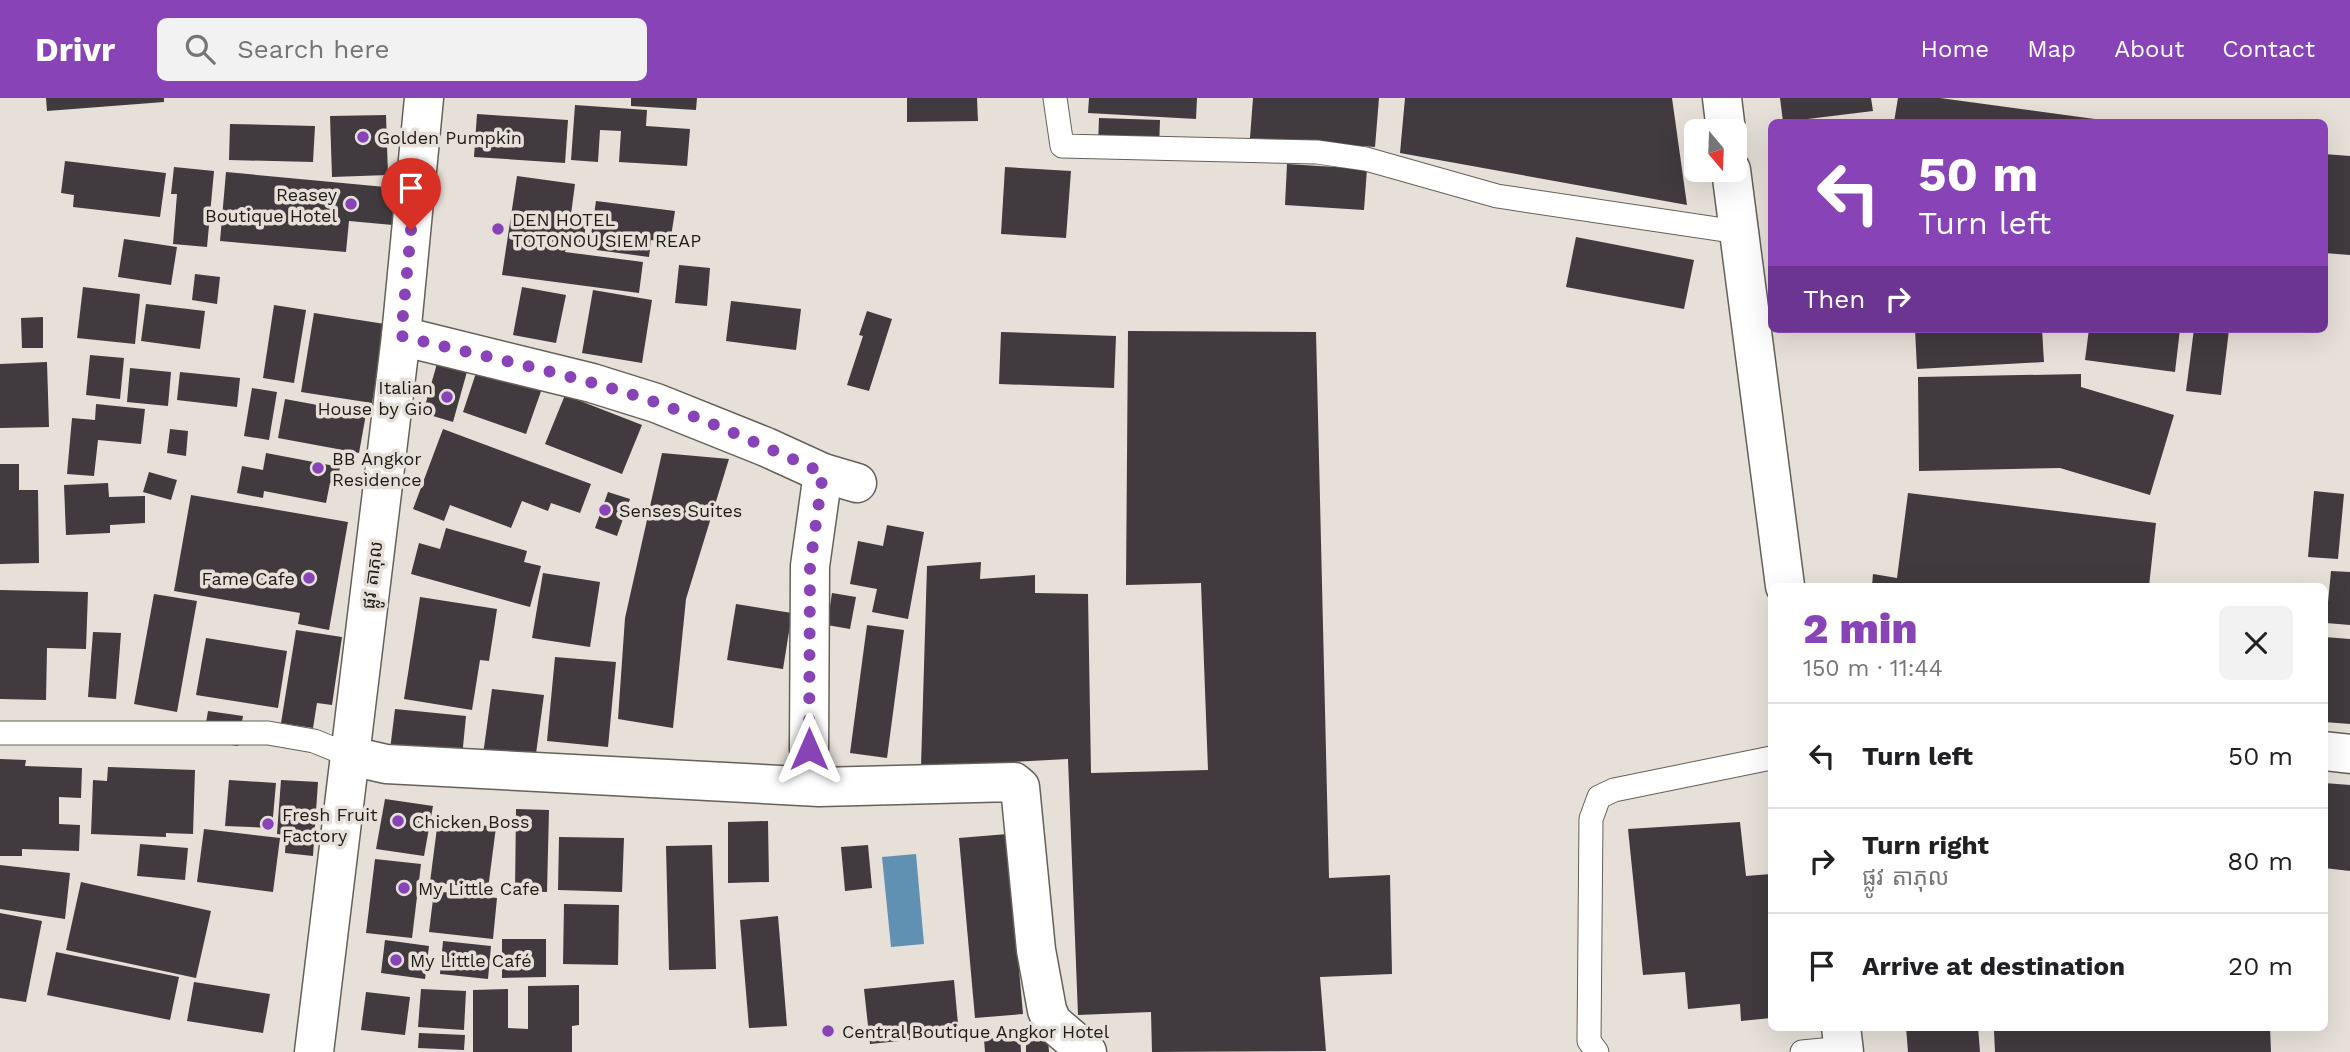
<!DOCTYPE html>
<html lang="en">
<head>
<meta charset="utf-8">
<style>
	body { margin:0; font-family:"Work Sans","Noto Sans Khmer",sans-serif; background:#f2f2f2; color:#202124; height:100vh; display:flex; flex-direction:column; font-size:26px; white-space:nowrap }
	* { box-sizing:border-box; margin:0 }
	p { font-size:23px; color:#757577 }
	.icon { flex:none; width:38px; height:38px; fill:none; stroke:currentColor; stroke-width:2; stroke-linecap:round; stroke-linejoin:round }
	.map { position:relative; flex:1; overflow:hidden }
	.drawer { position:absolute; left:1768px; top:485px; width:560px; height:448px; display:flex; flex-direction:column; background:#fff; border-radius:10px; box-shadow:0 7px 28px #0002 }
	.drawer>* { flex:none }
	.hud { position:absolute; left:1768px; top:21px; width:560px; height:214px; border-radius:10px; box-shadow:0 7px 28px #0002; background:#8843b7; color:#fff; overflow:hidden }
	.needle { width:46px; rotate:161deg }
	.fabs { position:absolute; left:1684px; top:21px; display:grid; gap:14px }
	.fabs a { display:grid; place-items:center; width:63px; height:63px; border-radius:10px; background:#fff; box-shadow:0 7px 28px #0002; font-size:35px }
	.pin { position:absolute; display:grid; place-items:center; width:60px; height:60px; color:#fff; margin:-72px -30px; border-radius:50% 50% 50% 0; rotate:-45deg; box-shadow:0 0 7px #0007 }
	.pin .icon { rotate:45deg }
	.me { position:absolute; width:77px; margin:-38px; rotate:0deg; stroke-linejoin:round; filter:drop-shadow(0 0 5px #0008) }
	.turn { display:flex; align-items:center; gap:24px; height:147px; padding:0 35px; font-size:32px }
	.turn .icon { width:91px; height:91px; stroke-width:2.5 }
	.turn b { display:block; font-size:49px; line-height:60px }
	.then { display:flex; align-items:center; height:66px; padding:0 35px; background:#0003; gap:14px; font-size:26px }
	.round { display:grid; place-items:center; flex:none; width:74px; height:74px; border-radius:10px; background:#f2f2f2 }
	.headline { display:flex; align-items:center; justify-content:space-between; height:119px; padding:0 35px }
	h1 { font-size:42px; font-weight:800; line-height:52px; color:#8843b7 }
	ul { padding:0; list-style:none }
	li { display:flex; align-items:center; gap:21px; height:105px; padding:0 35px; border-top:2px solid #e0e0e0 }
	li div { flex:1 }
	li b { display:block; font-size:26px }
	li em { font-style:normal }
	header { display:flex; align-items:center; gap:42px; box-sizing:border-box; height:98px; padding:0 35px; background:#8843b7; color:#fff }
	header strong { font-size:33px }
	nav { display:flex; gap:38px; margin-inline-start:auto; font-size:24px }
	.search { width:490px; height:63px; background:#f2f2f2; display:flex; align-items:center; gap:18px; box-sizing:border-box; padding:0 24px; border-radius:10px; color:#757577; font-size:26px }
	.map>svg:first-child { display:block }
	.water { fill:#6191b2 }
	.building { fill:#413a3f }
	.lines { fill:none; stroke-linecap:round; stroke-linejoin:round }
	.lane-casing { stroke:#656059; stroke-width:25 }
	.street-casing { stroke:#656059; stroke-width:41 }
	.secondary-casing { stroke:#656059; stroke-width:41 }
	.lane { stroke:#fff; stroke-width:23 }
	.street { stroke:#fff; stroke-width:38 }
	.secondary { stroke:#fff; stroke-width:38 }
	.route { stroke:#8843b7; stroke-width:12; stroke-dasharray:0 21.6 }
	.poi-dot { fill:#8843b7; stroke:#e6e0d8; stroke-width:2.5 }
	.labels { text-anchor:middle; dominant-baseline:central; stroke-width:7; stroke-linejoin:round; paint-order:stroke }
	.poi-label { font-size:18px; fill:#1e1c19; stroke:#e6e0d8; text-anchor:start }
	.street-label { font-size:18px; fill:#1e1c19; stroke:#e6e0d8 }
</style>
</head>
<body>
<header>
<strong>Drivr</strong>
<div class="search"><svg class="icon" aria-label="search" viewBox="0 0 24 24"><circle cx="10" cy="10" r="6"/><path d="M15 15l6 6"/></svg>Search here</div>
<nav><a>Home</a><a>Map</a><a>About</a><a>Contact</a></nav>
</header>
<div class="map">
<svg width="2350" height="954" viewBox="0 0 2350 954">
	<rect width="100%" height="100%" fill="#e6e0d8"/>
	<polygon class="water" points="916,756 924,846 891,849 882,759"/>
	<g class="building">
		<polygon points="46,0 164,0 164,4 47,13"/>
		<polygon points="631,0 697,0 696,12 631,8"/>
		<polygon points="907,0 977,0 978,23 907,24"/>
		<polygon points="1089,0 1197,0 1196,21 1088,15"/>
		<polygon points="1253,0 1379,0 1375,49 1250,40"/>
		<polygon points="1405,0 1672,0 1687,107 1400,55"/>
		<polygon points="1780,0 1871,0 1873,13 1783,24"/>
		<polygon points="1898,0 1940,0 2117,24 1894,24"/>
		<polygon points="575,7 647,12 646,28 690,31 687,68 619,64 621,33 600,32 598,64 571,62"/>
		<polygon points="477,16 568,22 565,65 474,59"/>
		<polygon points="386,17 388,77 332,79 330,18"/>
		<polygon points="1099,20 1160,22 1159,50 1098,48"/>
		<polygon points="230,26 315,28 313,64 229,62"/>
		<polygon points="2324,56 2350,58 2350,157 2324,155"/>
		<polygon points="65,63 166,75 160,119 73,109 74,97 61,95"/>
		<polygon points="1287,66 1367,71 1364,112 1285,107"/>
		<polygon points="174,69 214,73 207,149 173,146 177,96 171,96"/>
		<polygon points="1005,69 1071,73 1066,140 1001,136"/>
		<polygon points="226,74 396,90 393,127 349,123 346,154 220,143"/>
		<polygon points="517,78 575,86 570,124 586,126 583,147 567,144 565,154 643,164 639,195 502,177"/>
		<polygon points="596,103 675,113 670,145 651,142 649,159 589,151"/>
		<polygon points="1576,139 1694,162 1684,211 1566,189"/>
		<polygon points="124,141 177,149 171,187 118,179"/>
		<polygon points="679,167 710,170 707,208 675,205"/>
		<polygon points="195,176 220,179 217,206 192,202"/>
		<polygon points="83,189 140,196 135,246 77,240"/>
		<polygon points="522,189 566,197 556,245 513,237"/>
		<polygon points="593,192 652,202 642,265 582,255"/>
		<polygon points="731,203 801,211 796,252 726,243"/>
		<polygon points="146,206 205,213 200,251 141,243"/>
		<polygon points="274,207 306,212 294,285 263,280"/>
		<polygon points="867,213 892,221 869,293 847,287 863,238 859,237"/>
		<polygon points="314,215 385,226 372,305 301,294"/>
		<polygon points="43,219 43,250 22,250 21,220"/>
		<polygon points="1915,231 2042,231 2044,264 1917,271"/>
		<polygon points="2089,231 2180,231 2175,274 2085,262"/>
		<polygon points="2194,231 2229,232 2221,297 2186,293"/>
		<polygon points="1128,233 1316,234 1329,780 1390,777 1392,876 1320,879 1326,953 1152,954 1151,914 1078,917 1068,661 921,669 927,468 981,464 980,481 1035,477 1035,495 1088,496 1091,675 1208,672 1201,485 1126,487"/>
		<polygon points="1001,234 1116,238 1114,290 999,286"/>
		<polygon points="90,257 124,260 120,301 86,297"/>
		<polygon points="481,260 545,282 526,336 463,314"/>
		<polygon points="438,262 468,270 453,324 423,315"/>
		<polygon points="47,264 49,329 0,330 0,266"/>
		<polygon points="130,270 171,274 168,308 127,304"/>
		<polygon points="180,274 240,280 237,309 177,302"/>
		<polygon points="2081,276 2081,289 2174,317 2150,397 2060,370 1919,373 1918,279"/>
		<polygon points="252,290 277,294 269,342 244,338"/>
		<polygon points="565,297 642,327 622,376 545,346"/>
		<polygon points="285,301 366,316 359,355 278,340"/>
		<polygon points="96,306 145,311 141,346 98,342 94,378 67,376 72,320 95,322"/>
		<polygon points="170,331 188,333 186,358 167,355"/>
		<polygon points="443,331 591,386 580,415 551,405 548,413 522,403 511,430 450,407 444,423 413,411"/>
		<polygon points="266,355 340,369 337,386 330,385 326,405 264,393 263,400 237,395 242,368 263,372"/>
		<polygon points="662,355 729,361 686,501 673,630 618,621 625,520"/>
		<polygon points="0,366 19,366 19,392 38,392 39,465 0,466"/>
		<polygon points="149,374 177,382 171,402 143,394"/>
		<polygon points="108,385 109,399 145,398 145,425 110,427 110,435 66,437 64,387"/>
		<polygon points="2314,393 2344,396 2338,461 2308,459"/>
		<polygon points="608,394 630,401 617,438 595,430"/>
		<polygon points="1908,395 2156,425 2149,488 1872,488 1873,476 1897,480"/>
		<polygon points="191,397 348,424 329,532 298,526 300,515 174,493"/>
		<polygon points="887,427 924,434 908,521 872,514 877,491 850,486 858,443 883,448"/>
		<polygon points="446,430 527,453 524,464 541,468 530,509 411,476 419,445 440,451"/>
		<polygon points="2331,473 2350,474 2350,527 2326,525"/>
		<polygon points="543,475 600,484 590,549 532,540"/>
		<polygon points="0,492 88,494 86,551 47,550 46,602 0,601"/>
		<polygon points="832,495 856,499 850,531 827,527"/>
		<polygon points="154,496 197,503 177,614 134,606"/>
		<polygon points="420,499 497,511 489,563 480,562 472,612 404,601"/>
		<polygon points="736,506 792,515 783,571 727,562"/>
		<polygon points="867,527 904,532 887,660 850,655"/>
		<polygon points="296,532 342,539 332,607 317,605 313,630 281,625"/>
		<polygon points="93,534 121,535 116,601 88,599"/>
		<polygon points="2324,539 2350,541 2350,626 2324,624"/>
		<polygon points="206,540 287,553 278,610 196,597"/>
		<polygon points="555,559 616,564 608,649 547,643"/>
		<polygon points="492,591 544,597 535,663 483,657"/>
		<polygon points="395,611 466,618 462,659 390,652"/>
		<polygon points="208,613 243,618 238,648 203,643"/>
		<polygon points="0,661 26,662 25,668 82,670 81,700 59,699 59,726 80,727 79,753 22,751 22,758 0,758"/>
		<polygon points="108,669 195,672 193,736 166,735 166,739 91,736 93,682 107,683"/>
		<polygon points="229,682 276,685 272,730 225,728"/>
		<polygon points="281,682 318,684 313,758 285,755 286,737 277,736"/>
		<polygon points="2324,685 2350,687 2350,773 2324,770"/>
		<polygon points="385,701 433,708 424,758 376,751"/>
		<polygon points="516,711 549,712 547,794 515,793"/>
		<polygon points="438,722 496,729 488,791 430,784"/>
		<polygon points="768,723 769,784 728,785 728,724"/>
		<polygon points="1740,724 1746,778 1771,776 1771,920 1741,923 1740,906 1688,911 1685,874 1643,877 1628,731"/>
		<polygon points="204,731 280,740 273,794 197,784"/>
		<polygon points="1007,736 1023,916 975,920 959,740"/>
		<polygon points="559,739 624,740 622,794 558,792"/>
		<polygon points="140,746 188,750 185,782 137,778"/>
		<polygon points="712,747 716,871 669,872 666,748"/>
		<polygon points="868,747 872,790 845,793 841,749"/>
		<polygon points="375,761 421,766 412,840 366,835"/>
		<polygon points="0,767 70,775 65,821 0,811"/>
		<polygon points="81,784 211,813 196,880 66,852"/>
		<polygon points="434,793 497,800 493,841 429,834"/>
		<polygon points="564,806 619,807 618,867 563,866"/>
		<polygon points="0,815 42,823 26,904 0,900"/>
		<polygon points="778,818 787,928 749,930 740,822"/>
		<polygon points="502,841 546,841 546,879 502,880"/>
		<polygon points="385,842 429,848 425,881 381,875"/>
		<polygon points="443,843 491,848 488,881 440,876"/>
		<polygon points="56,854 179,879 170,922 47,897"/>
		<polygon points="954,882 959,937 870,946 864,891"/>
		<polygon points="194,884 270,896 263,935 187,923"/>
		<polygon points="579,887 579,927 572,928 572,954 473,954 473,892 508,891 508,930 528,931 528,888"/>
		<polygon points="421,891 466,893 464,932 418,929"/>
		<polygon points="366,894 410,899 405,937 361,932"/>
		<polygon points="1906,929 1978,929 1980,954 1908,954"/>
		<polygon points="2018,929 2270,929 2271,954 1995,954 1994,933 2018,931"/>
		<polygon points="419,935 465,937 464,952 418,950"/>
		<polygon points="1020,938 1021,954 985,954 984,941"/>
		<polygon points="1048,941 1049,954 1026,954 1026,943"/>
	</g>
	<g class="lines">
		<g class="lane-casing">
			<g id="lane">
				<polyline points="1055,0 1062,48 1317,54 1366,61 1497,98 1738,134"/>
				<polyline points="0,635 268,635 314,643 351,658"/>
				<polyline points="1597,954 1589,943 1591,721 1599,699 1614,692 1771,660"/>
				<polyline points="1802,954 1844,950"/>
			</g>
		</g>
		<g class="street-casing">
			<g id="street">
				<polyline points="401,238 592,285 656,305 766,349 823,375 857,385"/>
				<polyline points="809,651 810,468 823,375"/>
				<polyline points="2324,653 2350,656"/>
				<polyline points="351,658 386,666 819,689 1014,684 1020,689 1036,852 1047,912 1052,924 1087,954"/>
				<polyline points="314,954 401,238 424,0"/>
			</g>
		</g>
		<g class="secondary-casing">
			<g id="secondary">
				<polyline points="1722,0 1726,33"/>
				<polyline points="1731,72 1785,488"/>
				<polyline points="1841,929 1844,954"/>
			</g>
		</g>
		<use href="#lane" class="lane"/>
		<use href="#street" class="street"/>
		<use href="#secondary" class="secondary"/>
	</g>
	<g class="lines">
		<path class="route" d="M411,132L401,238C486,259 572,276 655,304C712,324 768,350 823,375L810,468L809,651"/>
	</g>
	<g class="poi-dot">
		<circle cx="363" cy="39" r="7"/>
		<circle cx="351" cy="106" r="7"/>
		<circle cx="498" cy="131" r="7"/>
		<circle cx="447" cy="299" r="7"/>
		<circle cx="318" cy="370" r="7"/>
		<circle cx="605" cy="412" r="7"/>
		<circle cx="309" cy="480" r="7"/>
		<circle cx="398" cy="723" r="7"/>
		<circle cx="268" cy="726" r="7"/>
		<circle cx="404" cy="790" r="7"/>
		<circle cx="396" cy="862" r="7"/>
		<circle cx="828" cy="933" r="7"/>
	</g>
	<g class="labels">
		<g class="poi-label">
			<text x="377" y="39">Golden Pumpkin</text>
			<text x="337" y="96" text-anchor="end">Reasey<tspan x="337" dy="21">Boutique Hotel</tspan></text>
			<text x="512" y="121">DEN HOTEL<tspan x="512" dy="21">TOTONOU SIEM REAP</tspan></text>
			<text x="433" y="289" text-anchor="end">Italian<tspan x="433" dy="21">House by Gio</tspan></text>
			<text x="332" y="360">BB Angkor<tspan x="332" dy="21">Residence</tspan></text>
			<text x="619" y="412">Senses Suites</text>
			<text x="295" y="480" text-anchor="end">Fame Cafe</text>
			<text x="282" y="716">Fresh Fruit<tspan x="282" dy="21">Factory</tspan></text>
			<text x="412" y="723">Chicken Boss</text>
			<text x="418" y="790">My Little Cafe</text>
			<text x="410" y="862">My Little Café</text>
			<text x="842" y="933">Central Boutique Angkor Hotel</text>
		</g>
		<g class="street-label">
			<text transform="translate(372 477) rotate(-83)">ផ្លូវ តាភុល</text>
		</g>
	</g>
</svg>
<div class="fabs">
<a><svg class="needle" viewBox="-14 -14 28 28"><path d="M0-13l5 13h-10z" fill="#e53935"/><path d="M0 13l5-13h-10z" fill="#757577"/></svg></a>
</div>
<div class="pin" style="left:411px;top:132px;background:#d93025"><svg class="icon" aria-label="arrive" viewBox="0 0 24 24"><path d="M6 21V4h12l-3 4 3 4H6"/></svg></div>
<svg class="me" style="left:809px;top:651px" viewBox="-20 -20 40 40"><path d="M0-17L14 15 0 8-14 15z" fill="#8843b7" stroke="#fff" stroke-width="4"/></svg>
<div class="hud">
<div class="turn"><svg class="icon" aria-label="left" viewBox="0 0 24 24"><path d="M17 20v-9H6M10 6l-5 5 5 5"/></svg><div><b>50 m</b>Turn left</div></div>
<div class="then">Then<svg class="icon" aria-label="right" viewBox="0 0 24 24"><path d="M7 20v-9h11M14 6l5 5-5 5"/></svg></div>
</div>
<section class="drawer">
<div class="headline"><div><h1>2 min</h1><p>150 m · 11:44</p></div><a class="round"><svg class="icon" aria-label="close" viewBox="0 0 24 24"><path d="M6 6l12 12M18 6L6 18"/></svg></a></div>
<ul>
<li><svg class="icon" aria-label="left" viewBox="0 0 24 24"><path d="M17 20v-9H6M10 6l-5 5 5 5"/></svg><div><b>Turn left</b></div><em>50 m</em></li>
<li><svg class="icon" aria-label="right" viewBox="0 0 24 24"><path d="M7 20v-9h11M14 6l5 5-5 5"/></svg><div><b>Turn right</b><p>ផ្លូវ តាភុល</p></div><em>80 m</em></li>
<li><svg class="icon" aria-label="arrive" viewBox="0 0 24 24"><path d="M6 21V4h12l-3 4 3 4H6"/></svg><div><b>Arrive at destination</b></div><em>20 m</em></li>
</ul>
</section>
</div>
</body>
</html>
